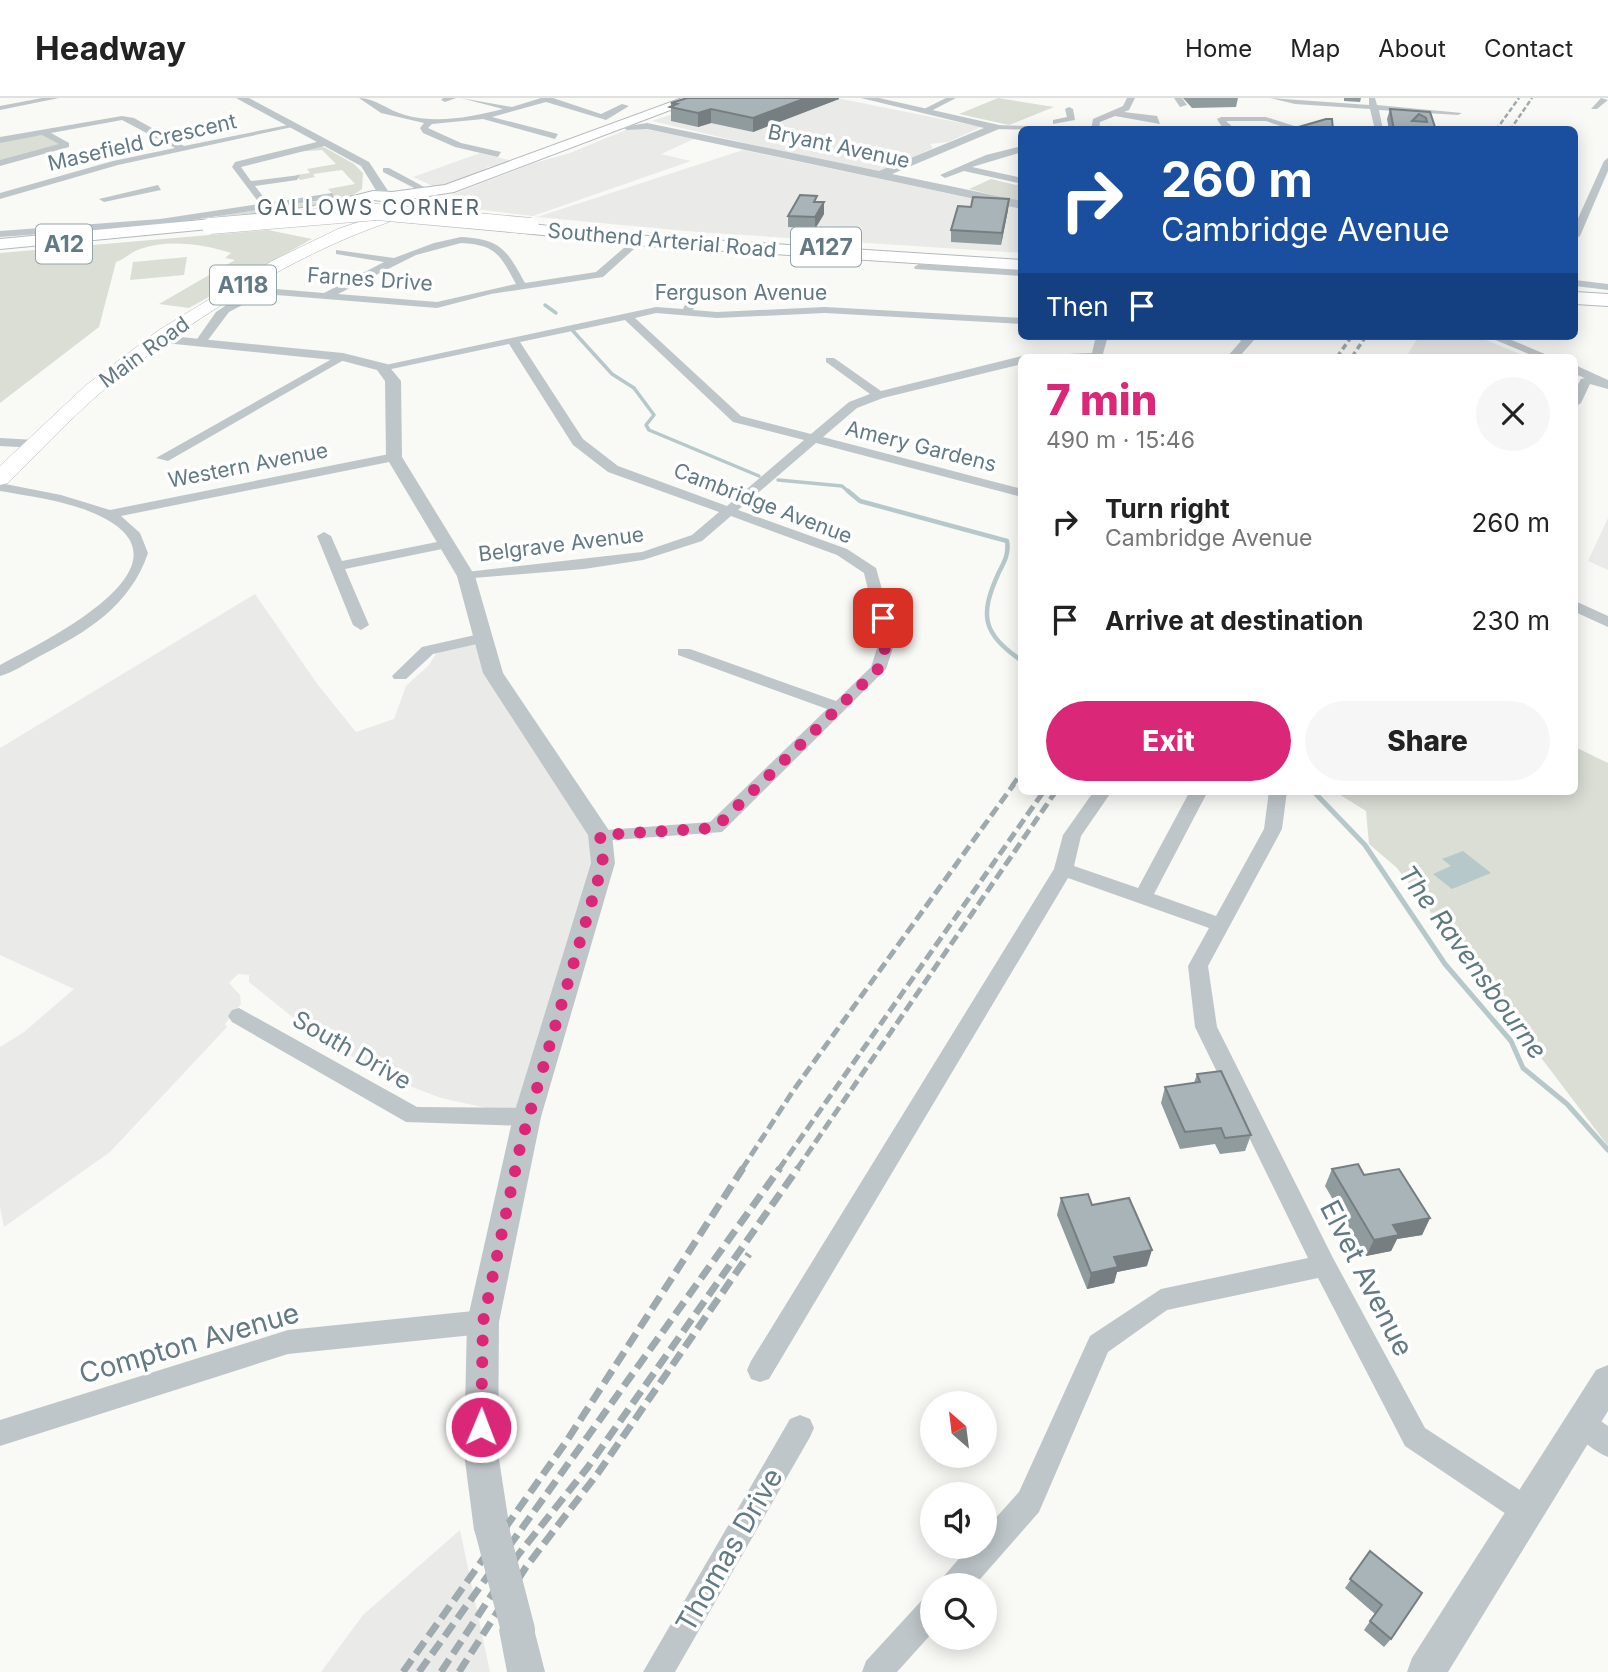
<!DOCTYPE html>
<html lang="en">
<head>
<meta charset="utf-8">
<style>
	body { margin:0; font-family:Inter,sans-serif; background:#f6f6f6; color:#222; height:100vh; display:flex; flex-direction:column; font-size:26px; white-space:nowrap }
	* { box-sizing:border-box; margin:0 }
	p { font-size:23px; color:#767676 }
	.icon { flex:none; width:38px; height:38px; fill:none; stroke:currentColor; stroke-width:2; stroke-linecap:round; stroke-linejoin:round }
	.map { position:relative; flex:1; overflow:hidden }
	.sheet { position:absolute; left:1018px; top:256px; width:560px; height:441px; display:flex; flex-direction:column; background:#fff; border-radius:10px; box-shadow:0 4px 18px #0003 }
	.sheet>* { flex:none }
	.top-card { position:absolute; left:1018px; top:28px; width:560px; height:214px; border-radius:10px; box-shadow:0 4px 18px #0003; background:#1a4fa0; color:#fff; overflow:hidden }
	.needle { width:46px; rotate:332deg }
	.buttons { position:absolute; left:920px; top:1293px; display:grid; gap:14px }
	.buttons a { display:grid; place-items:center; width:77px; height:77px; border-radius:50%; background:#fff; box-shadow:0 4px 18px #0003; font-size:35px }
	.pin { position:absolute; display:grid; place-items:center; width:60px; height:60px; color:#fff; margin:-30px; border-radius:14px; box-shadow:0 4px 10px #0006 }
	.me { position:absolute; width:77px; margin:-38px; rotate:1deg; stroke-linejoin:round; filter:drop-shadow(0 0 5px #0008) }
	.turn { display:flex; align-items:center; gap:24px; height:147px; padding:0 28px; font-size:32px }
	.turn .icon { width:91px; height:91px; stroke-width:2.5 }
	.turn b { display:block; font-size:49px; line-height:60px }
	.then { display:flex; align-items:center; height:66px; padding:0 28px; background:#0003; gap:14px; font-size:26px }
	.round { display:grid; place-items:center; flex:none; width:74px; height:74px; border-radius:37px; background:#f6f6f6 }
	.overview { display:flex; align-items:center; justify-content:space-between; height:119px; padding:0 28px }
	h1 { font-size:42px; font-weight:800; line-height:52px; color:#db2777 }
	.button { display:flex; gap:14px; margin-top:auto; padding:14px 28px }
	.button a { flex:1; height:80px; border-radius:42px; background:#db2777; color:#fff; font-size:28px; font-weight:800; line-height:80px; text-align:center }
	.button a+a { background:#f6f6f6; color:#222 }
	ul { padding:0; list-style:none }
	li { display:flex; align-items:center; gap:21px; height:98px; padding:0 28px }
	li div { flex:1 }
	li b { display:block; font-size:26px }
	li em { font-style:normal }
	header { display:flex; align-items:center; gap:42px; box-sizing:border-box; height:98px; padding:0 35px; background:#fff; border-bottom:2px solid #e0e0e0 }
	header strong { font-size:33px }
	nav { display:flex; gap:38px; margin-inline-start:auto; font-size:24px }
	.map>svg:first-child { display:block }
	.built { fill:#eaeae9 }
	.green { fill:#daded5 }
	.water { fill:#b7c8ca }
	.lines { fill:none; stroke-linecap:round; stroke-linejoin:round }
	.stream-far2 { stroke:#b7c8ca; stroke-width:3.5 }
	.stream-far1 { stroke:#b7c8ca; stroke-width:4.5 }
	.stream { stroke:#b7c8ca; stroke-width:5 }
	.primary-casing { stroke:#b3babe; stroke-width:1 }
	.trunk-casing { stroke:#b3b9bc; stroke-width:2 }
	.minor { fill:#bfc6c9; fill-rule:evenodd }
	.tertiary { fill:#bfc6c9; fill-rule:evenodd }
	.primary { fill:#fff; fill-rule:evenodd }
	.trunk { fill:#fff; fill-rule:evenodd }
	.rail-far4 { stroke:#9faaae; stroke-width:2.5; stroke-dasharray:5 2.5; stroke-linecap:butt }
	.rail-far3 { stroke:#9faaae; stroke-width:3.5; stroke-dasharray:6 3.5; stroke-linecap:butt }
	.rail-far2 { stroke:#9faaae; stroke-width:4.5; stroke-dasharray:9 4.5; stroke-linecap:butt }
	.rail-far1 { stroke:#9faaae; stroke-width:5; stroke-dasharray:11 5; stroke-linecap:butt }
	.rail { stroke:#9faaae; stroke-width:7; stroke-dasharray:15 7; stroke-linecap:butt }
	.trunk-bridge-casing { stroke:#b3b9bc; stroke-width:17; stroke-linecap:butt }
	.tertiary-bridge { stroke:#bfc6c9; stroke-width:34 }
	.trunk-bridge { stroke:#fff; stroke-width:16 }
	.wall { fill:#909b9e }
	.shaded-wall { fill:#767e81 }
	.building { fill:#a8b4b8; stroke:#767e81; stroke-width:2; fill-rule:evenodd }
	.route { stroke:#db2777; stroke-width:12; stroke-dasharray:0 21.6 }
	.labels { text-anchor:middle; dominant-baseline:central; stroke-width:7; stroke-linejoin:round; paint-order:stroke }
	.far-street-label { font-size:21px; fill:#627a83; stroke:#fff }
	.far-neighbourhood-label { font-size:21px; letter-spacing:2px; fill:#55666e; stroke:#fff }
	.shield { fill:#fff; stroke:#91a2a8; stroke-width:2 }
	.shield-label { font-size:23px; font-weight:bold; fill:#627a83 }
	.street-label { font-size:24px; fill:#627a83; stroke:#fff }
	.water-label { font-size:26px; font-style:italic; fill:#5d797d; stroke:#fff }
	.near-street-label { font-size:28px; fill:#627a83; stroke:#fff }
</style>
</head>
<body>
<header>
<strong>Headway</strong>
<nav><a>Home</a><a>Map</a><a>About</a><a>Contact</a></nav>
</header>
<div class="map">
<svg width="1608" height="1574" viewBox="0 0 1608 1574">
	<rect width="100%" height="100%" fill="#f9f9f6"/>
	<g class="built">
		<polygon points="720,0 837,0 981,29 948,44 930,46 933,50 876,76 652,23"/>
		<polygon points="640,30 694,41 661,56 691,63 533,118 436,106 439,102 531,66 570,55 628,31"/>
		<polygon points="743,52 1022,111 1022,155 697,134 537,119"/>
		<polygon points="480,55 513,63 488,69 477,76 437,90 413,79"/>
		<polygon points="1419,238 1476,238 1527,259 1406,259"/>
		<polygon points="1608,420 1608,472 1588,463"/>
		<polygon points="255,496 318,587 356,634 394,621 406,588 429,567 439,551 484,540 494,575 600,737 527,1019 441,1000 407,987 322,943 249,884 249,877 238,876 229,885 240,897 241,906 225,926 227,929 110,1054 4,1129 0,1109 0,949 24,934 74,891 0,857 0,650"/>
		<polygon points="460,1432 490,1574 321,1574 363,1517"/>
	</g>
	<g class="green">
		<polygon points="998,0 1054,9 1009,27 959,16"/>
		<polygon points="42,37 61,46 0,64 0,43"/>
		<path d="M322,48L354,66L363,75L362,91C331,116 258,117 219,122L217,118L320,103L335,99L328,91L355,86L342,72L313,76L315,79L300,82L296,77L310,75L307,71L336,66L322,52L292,54Z"/>
		<polygon points="991,81 1016,87 1022,85 1022,104 969,91"/>
		<path d="M268,132L312,141L189,210L159,206L235,162L225,160L231,155C203,146 169,141 140,151C131,154 125,161 116,164L99,229L0,305V155Z"/>
		<polygon points="187,159 184,177 130,182 133,164"/>
		<polygon points="1575,649 1608,665 1608,1048 1397,770 1369,746 1366,713 1334,693 1575,693"/>
	</g>
	<polygon class="water" points="1463,753 1491,775 1452,791 1433,776 1451,768 1442,761"/>
	<g class="lines">
		<g class="stream-far2">
			<polyline points="545,207 556,215"/>
			<polyline points="573,233 612,276 634,290 654,317 646,327 649,332 759,378"/>
			<polyline points="778,382 842,388 850,395"/>
		</g>
		<path class="stream-far1" d="M848,393L860,403L1007,443C1009,455 1005,463 999,474C979,518 982,535 1022,563"/>
		<polyline class="stream" points="1313,693 1365,747 1445,866 1511,943 1523,970 1567,1006 1608,1052"/>
		<g class="primary-casing">
			<path id="primary" d="M383,116L391,121L389,124C289,158 181,228 100,295C68,323 38,355 8,385L0,387V368L85,288L159,232L272,163L338,131Z"/>
		</g>
		<g class="trunk-casing">
			<g id="trunk">
				<polygon points="682,0 702,0 454,94 410,101 416,107 408,112 392,104 373,102 310,119 272,125 0,151 0,141 233,119 310,109 373,93 392,94 445,87"/>
				<polygon points="494,122 633,137 1022,162 1022,172 633,147 488,131 486,127 488,123"/>
				<polygon points="1575,194 1608,196 1608,208 1575,206"/>
			</g>
		</g>
		<g class="minor">
			<polygon points="42,0 59,0 0,12 0,8"/>
			<path d="M359,0C375,0 389,13 405,17C436,26 472,19 503,11L461,0L512,9L541,0H553L601,16L622,6L629,8L606,22L546,4L492,19L558,36L555,41L483,21L432,26L428,30L461,45L501,54L498,59L455,49L423,35L420,30L424,25L381,15Z"/>
			<polygon points="443,0 456,0 445,4 441,2"/>
			<polygon points="946,0 956,0 929,14 922,12"/>
			<polygon points="1127,0 1135,0 1129,12 1124,14 1157,18 1160,26 1115,18 1100,24 1099,32 1091,32 1093,21 1123,8"/>
			<polygon points="1174,0 1182,0 1187,7 1180,9"/>
			<polygon points="1270,0 1369,7 1369,0 1375,0 1377,7 1462,15 1458,17 1379,12 1383,32 1375,32 1370,11 1295,6"/>
			<polygon points="1601,0 1608,2 1597,11 1591,11"/>
			<polygon points="1069,9 1073,11 1075,22 1053,26 1053,22 1067,19 1065,11"/>
			<polygon points="122,18 134,20 184,48 293,26 297,28 118,67 0,101 0,95 113,63 175,50 122,22 51,35 69,45 69,49 0,68 0,62 59,46 42,37 0,45 0,39"/>
			<polygon points="1221,19 1266,19 1307,32 1292,32 1266,23 1226,23 1236,32 1171,32 1222,29 1217,21"/>
			<polygon points="995,27 1055,29 1059,32 992,31"/>
			<polygon points="325,42 328,47 241,69 251,83 300,77 297,82 255,88 268,105 332,95 335,100 160,127 0,139 0,133 160,121 260,106 232,69 235,64"/>
			<polygon points="1022,48 1022,54 972,69 1022,80 1022,86 964,73 945,80 940,77 986,57"/>
			<polygon points="1608,60 1608,73 1580,138 1575,141 1575,127 1604,63"/>
			<polygon points="383,70 389,70 428,91 420,93 383,74"/>
			<polygon points="158,87 161,92 104,104 99,101"/>
			<path d="M461,139C501,141 507,152 525,185L596,174L625,149L634,151L603,179L491,196L437,210L264,196L229,214L205,246L195,244L216,214L241,197L264,190L324,195L384,164L336,156V152L394,160L434,145ZM461,145C497,147 500,157 516,186L437,204L338,196L416,157Z"/>
			<polygon points="919,166 1022,172 1022,178 915,171 914,169"/>
			<polygon points="1575,182 1608,186 1608,192 1575,188"/>
			<path d="M698,187L741,190L746,193L741,196L702,193L693,212L717,214L825,209L1022,220V226L825,215L717,220L656,215L635,220L741,318L811,336L849,304L870,296L826,264V260H834L881,293L1022,258L1024,259L1022,266L883,300L857,310L823,339L1022,391V399L816,345L738,412L847,451L876,470L896,541L886,571L722,734L600,743L591,737L593,733L710,724L827,611L678,557V551H690L836,603L871,569L880,541L864,475L837,457L731,418L702,443L643,462L584,471L461,481V475L466,474L642,454L692,437L719,414L608,374L573,347L509,246L382,273L376,269L656,209L683,211L693,190ZM625,222L733,324L804,342L727,408L618,368L583,341L520,244Z"/>
			<polygon points="1096,238 1108,238 1102,259 1062,259 1068,256 1092,255"/>
			<polygon points="1236,238 1250,238 1254,242 1239,259 1227,259 1241,243"/>
			<polygon points="1486,238 1502,238 1552,259 1536,259"/>
			<polygon points="339,257 349,259 168,363 156,360"/>
			<polygon points="1575,267 1608,282 1608,291 1590,286 1581,305 1575,309 1575,292 1581,281 1585,280 1575,276"/>
			<polygon points="0,340 36,342 42,346 36,350 0,348"/>
			<path d="M394,355L399,356V362L121,418L140,435L148,455C130,508 87,534 40,558C27,565 14,574 0,578V567C40,545 203,468 100,418C69,403 33,399 0,393V385L61,397L110,412Z"/>
			<polygon points="324,434 331,438 342,463 447,442 454,446 447,450 345,471 369,527 361,532 353,527 317,438"/>
			<polygon points="1575,503 1608,518 1608,529 1575,514"/>
			<polygon points="484,535 492,540 490,543 433,556 406,581 394,581 392,578 422,549"/>
			<polygon points="1094,693 1112,693 1081,738 1074,768 1138,790 1190,693 1208,693 1154,796 1216,818 1264,731 1269,693 1287,693 1282,731 1208,868 1217,929 1333,1160 1425,1330 1535,1402 1539,1412 1535,1422 1525,1426 1515,1422 1405,1348 1318,1180 1167,1212 1108,1254 1039,1414 974,1488 940,1488 944,1478 969,1449 985,1449 985,1432 1019,1394 1090,1238 1161,1191 1308,1160 1195,929 1188,868 1209,830 1068,780 769,1281 760,1284 751,1281 747,1272 751,1263 1054,771 1063,737"/>
			<polygon points="239,910 417,1009 527,1010 535,1013 538,1019 535,1025 527,1028 406,1024 232,924 228,918 232,912"/>
			<polygon points="483,1212 492,1216 496,1224 492,1232 483,1236 288,1256 0,1348 0,1322 288,1232"/>
			<path d="M1583,1311L1608,1328V1359C1593,1353 1576,1339 1570,1324L1573,1315Z"/>
			<polygon points="800,1317 810,1321 814,1330 810,1339 675,1574 643,1574 790,1321"/>
			<polygon points="933,1496 933,1534 897,1574 862,1574 866,1563 923,1501"/>
		</g>
		<g class="tertiary">
			<polygon points="236,0 249,0 369,64 392,99 382,102 361,68"/>
			<polygon points="861,0 879,0 999,27 999,31 892,76 1022,103 1022,111 647,31 627,32 622,29 647,25 879,73 984,30"/>
			<polygon points="160,237 343,255 387,266 401,283 402,359 475,478 503,575 612,737 615,765 541,1019 499,1224 498,1355 510,1432 505,1445 492,1450 479,1445 474,1432 464,1355 467,1224 513,1019 591,765 588,737 483,575 457,478 386,359 385,283 377,272 343,263 155,244 155,238"/>
			<polygon points="1608,1267 1608,1313 1448,1574 1407,1574 1412,1560 1596,1272"/>
			<polygon points="518,1513 531,1519 545,1574 507,1574 499,1532 505,1519"/>
		</g>
		<use href="#primary" class="primary"/>
		<use href="#trunk" class="trunk"/>
		<g class="rail-far4">
			<polyline points="1496,32 1519,0"/>
			<polyline points="1510,32 1532,0"/>
		</g>
		<g class="rail-far3">
			<polyline points="1337,259 1352,238"/>
			<polyline points="1352,259 1366,238"/>
		</g>
		<polyline class="rail-far2" points="1012,688 1022,674"/>
		<g class="rail-far1">
			<polyline points="742,1071 793,993 1014,686"/>
			<polyline points="779,1071 1044,693"/>
			<polyline points="797,1071 1056,693"/>
		</g>
		<g class="rail">
			<polyline points="403,1574 566,1344 743,1070"/>
			<polyline points="419,1574 780,1070"/>
			<polyline points="441,1574 518,1457 588,1369 798,1070"/>
			<polyline points="459,1574 526,1469 598,1375 749,1156"/>
		</g>
		<g class="trunk-bridge-casing">
			<polyline id="trunk-bridge" points="210,128 377,114 531,128"/>
		</g>
		<polyline class="tertiary-bridge" points="492,1432 518,1532"/>
		<use href="#trunk-bridge" class="trunk-bridge"/>
	</g>
	<g class="wall">
		<polygon points="687,0 839,0 839,1 753,34 711,25 698,29 671,23 671,5"/>
		<polygon points="1183,0 1238,0 1236,9 1192,10"/>
		<polygon points="1344,0 1361,0 1360,4 1344,3"/>
		<polygon points="1390,11 1430,14 1436,32 1389,32 1387,21"/>
		<polygon points="1302,28 1333,32 1301,32"/>
		<polygon points="1009,101 1008,112 1001,147 951,144 951,132 971,109"/>
		<polygon points="817,104 824,104 824,116 815,131 788,129 788,118"/>
		<polygon points="1197,976 1251,1037 1245,1053 1220,1056 1215,1046 1180,1051 1161,1005 1165,989 1194,985"/>
		<polygon points="1332,1071 1364,1077 1430,1120 1422,1137 1397,1141 1391,1153 1366,1158 1325,1088"/>
		<polygon points="1061,1100 1092,1107 1147,1168 1117,1174 1114,1185 1087,1191 1057,1117"/>
		<polygon points="1370,1453 1391,1541 1384,1549 1364,1532 1375,1516 1345,1490"/>
	</g>
	<g class="shaded-wall">
		<polygon points="806,0 839,0 839,1 753,34 753,20"/>
		<polygon points="711,11 711,25 698,29 698,15"/>
		<polygon points="1009,101 1008,112 1001,147 1002,135"/>
		<polygon points="824,104 824,116 815,131 815,119"/>
		<polygon points="1430,1120 1422,1137 1397,1141 1391,1153 1366,1158 1374,1142 1393,1127"/>
		<polygon points="1152,1152 1147,1168 1117,1174 1114,1185 1087,1191 1091,1175 1114,1159"/>
	</g>
	<g class="building">
		<polygon points="687,0 806,0 753,20 711,11 698,15 670,9 677,6 671,5"/>
		<path d="M1390,11L1430,14L1436,32H1394ZM1419,16L1426,20L1427,24L1412,23Z"/>
		<polygon points="1326,21 1332,21 1333,32 1316,32 1302,28"/>
		<polygon points="800,97 817,98 814,104 824,104 815,119 788,118"/>
		<polygon points="973,99 1009,101 1002,135 951,132 958,108 971,109"/>
		<polygon points="1221,973 1251,1037 1225,1040 1221,1030 1185,1034 1165,989 1200,984 1197,976"/>
		<polygon points="1358,1066 1364,1077 1399,1071 1430,1120 1393,1127 1399,1137 1374,1142 1332,1071"/>
		<polygon points="1088,1096 1092,1107 1129,1100 1152,1152 1114,1159 1118,1169 1091,1175 1061,1100"/>
		<polygon points="1370,1453 1422,1495 1391,1541 1370,1523 1382,1507 1350,1481"/>
	</g>
	<g class="lines">
		<polyline class="route" points="481,1329 483,1224 521,1045 603,765 600,737 715,730 878,571 888,541 883,520"/>
	</g>
	<g class="labels">
		<g class="far-street-label">
			<text transform="translate(142 44) rotate(-13)">Masefield Crescent</text>
			<text transform="translate(839 48) rotate(12)">Bryant Avenue</text>
			<text transform="translate(662 142) rotate(5)">Southend Arterial Road</text>
			<text transform="translate(370 181) rotate(4)">Farnes Drive</text>
			<text x="741" y="194">Ferguson Avenue</text>
			<text transform="translate(144 254) rotate(-36)">Main Road</text>
			<text transform="translate(921 348) rotate(14)">Amery Gardens</text>
			<text transform="translate(248 367) rotate(-11)">Western Avenue</text>
			<text transform="translate(763 405) rotate(21)">Cambridge Avenue</text>
			<text transform="translate(561 446) rotate(-7)">Belgrave Avenue</text>
		</g>
		<g class="far-neighbourhood-label">
			<text x="369" y="109">GALLOWS CORNER</text>
		</g>
		<g class="shield">
			<rect x="36" y="126.5" width="56" height="39" rx="5"/>
			<rect x="791" y="129.5" width="70" height="39" rx="5"/>
			<rect x="210" y="167.5" width="66" height="39" rx="5"/>
		</g>
		<g class="shield-label">
			<text x="64" y="146">A12</text>
			<text x="826" y="149">A127</text>
			<text x="243" y="187">A118</text>
		</g>
		<g class="street-label">
			<text transform="translate(352 952) rotate(30)">South Drive</text>
		</g>
		<g class="water-label">
			<text transform="translate(1473 864) rotate(54)">The Ravensbourne</text>
		</g>
		<g class="near-street-label">
			<text transform="translate(1367 1180) rotate(63)">Elvet Avenue</text>
			<text transform="translate(189 1245) rotate(-16)">Compton Avenue</text>
			<text transform="translate(729 1452) rotate(-60)">Thomas Drive</text>
		</g>
	</g>
</svg>
<div class="buttons">
<a><svg class="needle" viewBox="-14 -14 28 28"><path d="M0-13l5 13h-10z" fill="#e53935"/><path d="M0 13l5-13h-10z" fill="#767676"/></svg></a>
<a><svg class="icon" aria-label="sound" viewBox="0 0 24 24"><path d="M4 9h4l5-4v14l-5-4H4zM17 9q2 3 0 6"/></svg></a>
<a><svg class="icon" aria-label="search" viewBox="0 0 24 24"><circle cx="10" cy="10" r="6"/><path d="M15 15l6 6"/></svg></a>
</div>
<div class="pin" style="left:883px;top:520px;background:#d93025"><svg class="icon" aria-label="arrive" viewBox="0 0 24 24"><path d="M6 21V4h12l-3 4 3 4H6"/></svg></div>
<svg class="me" style="left:481px;top:1329px" viewBox="-20 -20 40 40"><circle r="17" fill="#db2777" stroke="#fff" stroke-width="3"/><path d="M0-11L8 9 0 5-8 9z" fill="#fff"/></svg>
<div class="top-card">
<div class="turn"><svg class="icon" aria-label="right" viewBox="0 0 24 24"><path d="M7 20v-9h11M14 6l5 5-5 5"/></svg><div><b>260 m</b>Cambridge Avenue</div></div>
<div class="then">Then<svg class="icon" aria-label="arrive" viewBox="0 0 24 24"><path d="M6 21V4h12l-3 4 3 4H6"/></svg></div>
</div>
<section class="sheet">
<div class="overview"><div><h1>7 min</h1><p>490 m · 15:46</p></div><a class="round"><svg class="icon" aria-label="close" viewBox="0 0 24 24"><path d="M6 6l12 12M18 6L6 18"/></svg></a></div>
<ul>
<li><svg class="icon" aria-label="right" viewBox="0 0 24 24"><path d="M7 20v-9h11M14 6l5 5-5 5"/></svg><div><b>Turn right</b><p>Cambridge Avenue</p></div><em>260 m</em></li>
<li><svg class="icon" aria-label="arrive" viewBox="0 0 24 24"><path d="M6 21V4h12l-3 4 3 4H6"/></svg><div><b>Arrive at destination</b></div><em>230 m</em></li>
</ul>
<div class="button"><a>Exit</a><a>Share</a></div>
</section>
</div>
</body>
</html>
